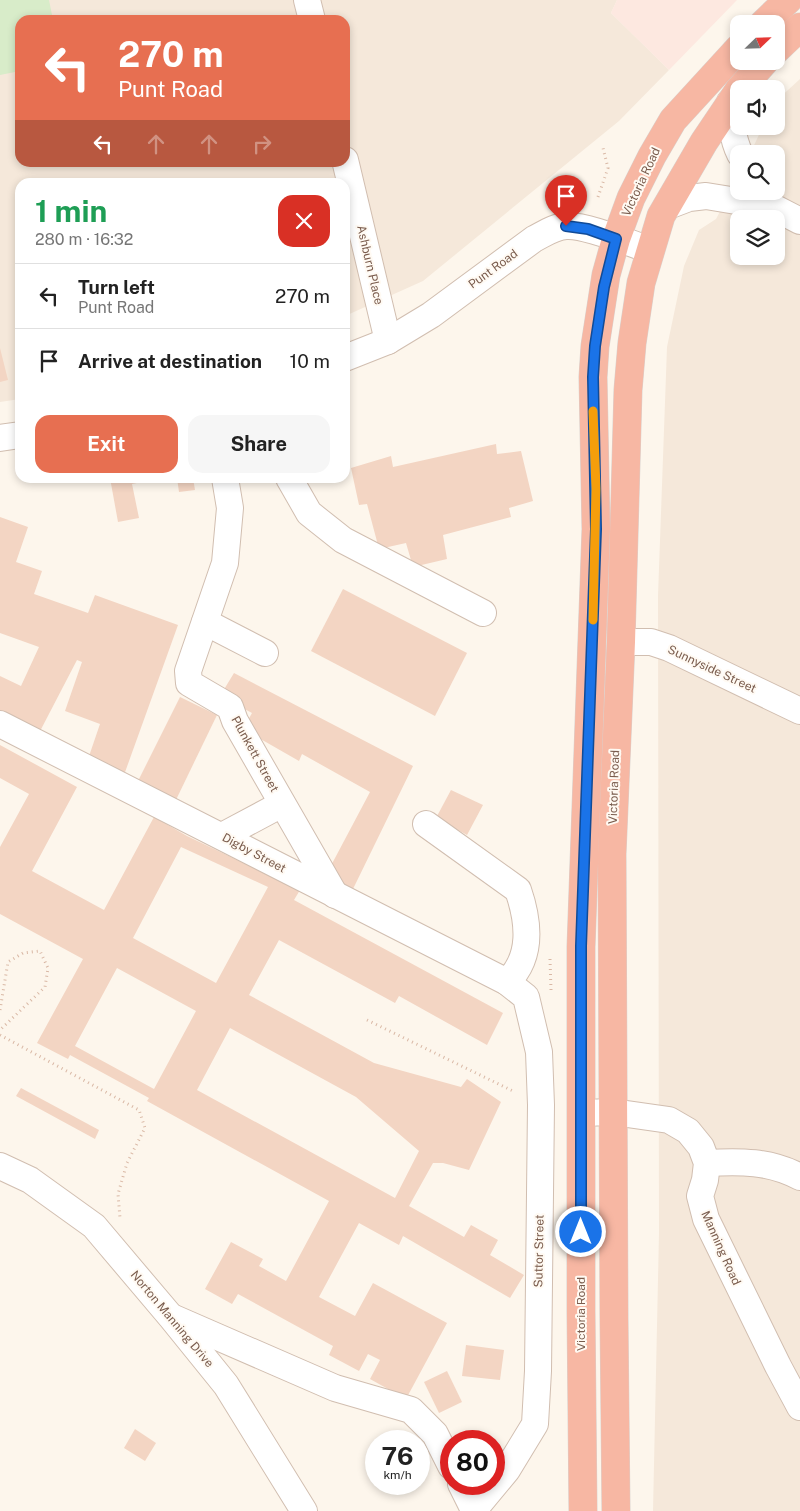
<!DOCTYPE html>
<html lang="en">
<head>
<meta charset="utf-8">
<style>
	body { margin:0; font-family:"Public Sans",sans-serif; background:#f6f6f6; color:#222; height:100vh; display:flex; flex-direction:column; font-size:19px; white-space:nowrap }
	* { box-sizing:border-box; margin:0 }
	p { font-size:16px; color:#767676 }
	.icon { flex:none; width:28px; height:28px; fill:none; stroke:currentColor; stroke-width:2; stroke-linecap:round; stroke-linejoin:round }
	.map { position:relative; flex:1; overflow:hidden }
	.panel { position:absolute; left:15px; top:178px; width:335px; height:305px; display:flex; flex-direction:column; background:#fff; border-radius:15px; box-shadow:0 2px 8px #0003 }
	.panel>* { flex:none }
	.guide { position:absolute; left:15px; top:15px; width:335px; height:152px; border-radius:15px; box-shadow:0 2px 8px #0003; background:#e76f51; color:#fff; overflow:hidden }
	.needle { width:32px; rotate:67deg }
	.tools { position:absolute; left:730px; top:15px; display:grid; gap:10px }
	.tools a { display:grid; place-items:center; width:55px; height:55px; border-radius:10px; background:#fff; box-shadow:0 2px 8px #0003; font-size:25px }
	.speed { position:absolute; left:365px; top:1430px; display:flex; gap:10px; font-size:25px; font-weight:700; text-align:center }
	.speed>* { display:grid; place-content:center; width:65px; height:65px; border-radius:50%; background:#fff; box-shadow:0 2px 8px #0003; line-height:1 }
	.speed small { font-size:12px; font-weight:400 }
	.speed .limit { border:8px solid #d22; background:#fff; color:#111 }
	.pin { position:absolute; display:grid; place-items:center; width:42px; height:42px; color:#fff; margin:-51px -21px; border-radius:50% 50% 50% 0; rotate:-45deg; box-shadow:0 0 5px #0007 }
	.pin .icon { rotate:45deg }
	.me { position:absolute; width:55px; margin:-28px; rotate:0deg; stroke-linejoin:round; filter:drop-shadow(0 0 4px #0008) }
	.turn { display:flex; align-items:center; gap:18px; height:105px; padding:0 20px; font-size:22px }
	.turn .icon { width:65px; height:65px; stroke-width:2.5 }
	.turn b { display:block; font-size:35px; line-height:42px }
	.lanes { display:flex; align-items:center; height:48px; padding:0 20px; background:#0003; justify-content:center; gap:25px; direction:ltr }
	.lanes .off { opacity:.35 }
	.round { display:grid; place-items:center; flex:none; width:52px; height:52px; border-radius:15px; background:#f6f6f6 }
	.head { display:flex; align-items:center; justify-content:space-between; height:85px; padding:0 20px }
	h1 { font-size:30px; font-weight:700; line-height:38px; color:#1e9e55 }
	.action { display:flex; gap:10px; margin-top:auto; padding:10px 20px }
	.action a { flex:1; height:58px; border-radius:15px; background:#e76f51; color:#fff; font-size:20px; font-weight:700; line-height:58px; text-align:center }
	.action a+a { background:#f6f6f6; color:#222 }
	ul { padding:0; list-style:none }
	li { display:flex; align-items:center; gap:15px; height:65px; padding:0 20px; border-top:1px solid #e0e0e0 }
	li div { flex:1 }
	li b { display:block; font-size:19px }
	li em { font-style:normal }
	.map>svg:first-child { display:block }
	.residential { fill:#f5e8da; fill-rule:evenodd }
	.commercial { fill:#fde8e0 }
	.green { fill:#d8ecc9 }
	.building { fill:#f3d5c3; fill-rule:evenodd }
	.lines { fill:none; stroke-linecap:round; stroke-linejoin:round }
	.minor-casing { stroke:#d1beb0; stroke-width:28 }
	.highway-casing { stroke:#dad1cd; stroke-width:29 }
	.path { stroke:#d9b8a5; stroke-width:3; stroke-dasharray:1 4; stroke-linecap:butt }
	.minor { stroke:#fff; stroke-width:26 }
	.highway { stroke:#f7b7a3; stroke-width:28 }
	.route-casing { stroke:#114b97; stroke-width:12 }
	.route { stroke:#1a73e8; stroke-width:9 }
	.slow { stroke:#f59e0b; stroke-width:9 }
	.labels { text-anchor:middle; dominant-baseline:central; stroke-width:4; stroke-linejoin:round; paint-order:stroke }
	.street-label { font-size:12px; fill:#7a5c4d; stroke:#fffaf3 }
</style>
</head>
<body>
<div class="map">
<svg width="800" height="1511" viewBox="0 0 800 1511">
	<rect width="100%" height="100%" fill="#fdf6ec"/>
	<g class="residential">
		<path d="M0,0H617L611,13L669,70L619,121L423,281L345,316V182H20V399L0,402ZM20,20H345V162H20Z"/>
		<path d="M800,79V1511H653L659,1233L658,596L667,347L684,266L699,230L716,219L739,176V191H776V154H750L763,126H776V101ZM739,219H776V256H739Z"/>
	</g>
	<polygon class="commercial" points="617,0 737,0 669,70 611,13"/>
	<polygon class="green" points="0,0 49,0 53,20 20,20 20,71 0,75"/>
	<g class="building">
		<polygon points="0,348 8,380 0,382"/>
		<polygon points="496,444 497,454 521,451 533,501 509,508 511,517 443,535 447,559 413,567 406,543 379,549 367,504 359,505 351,468 391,456 393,467"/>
		<polygon points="110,478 161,478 132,484 139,518 118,522"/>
		<polygon points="177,478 193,478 195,490 179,492"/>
		<polygon points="0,517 28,527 16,562 42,571 34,594 88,613 95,595 178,625 124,775 87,762 100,724 65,711 82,662 77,660 37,737 0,718 0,676 21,686 39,647 0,633"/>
		<polygon points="343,589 467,653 435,716 311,651"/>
		<polygon points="234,673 413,766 353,889 326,875 370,792 302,754 299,761 243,729 252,713 220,696"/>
		<polygon points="180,697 217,715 174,804 136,785"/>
		<path d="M0,745L77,787L32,871L104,910L154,817L187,836L300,890L294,900L503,1013L487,1045L399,996L395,1003L279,940L249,995L374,1063L461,1087L467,1079L501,1102L469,1170L443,1163H433L409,1206L464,1237L471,1225L498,1240L490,1255L524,1275L510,1298L403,1236L399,1245L359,1223L319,1297L355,1316L373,1283L447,1323L406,1399L370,1379L380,1360L368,1354L359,1371L329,1355L333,1346L238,1294L232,1304L205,1289L231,1242L263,1259L259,1266L286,1281L329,1201L147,1101L149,1098L70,1055L68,1059L37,1043L83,959L0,914V847L29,794L0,778ZM181,847L268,887L216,983L133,938ZM117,968L196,1011L154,1089L75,1046ZM230,1028L356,1097L419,1151L395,1198L197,1090Z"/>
		<polygon points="451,790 483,805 467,835 436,818"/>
		<polygon points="21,1088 99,1130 95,1139 16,1096"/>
		<polygon points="466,1345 504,1350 500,1380 462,1376"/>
		<polygon points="447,1371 462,1402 439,1413 424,1382"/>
		<polygon points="135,1429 156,1443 145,1461 124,1448"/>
	</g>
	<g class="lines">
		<g class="minor-casing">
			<g id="minor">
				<polyline points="307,0 312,20"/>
				<path d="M730,102C731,120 732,138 740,154"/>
				<polyline points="345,160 388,341"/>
				<polyline points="668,206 689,198 706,196 773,207 800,221"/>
				<path d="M345,358L388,341L431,315L534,239C544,234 555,226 567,226C587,225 629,243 650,250"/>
				<polyline points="0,438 20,435"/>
				<polyline points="225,478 230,508 225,563 188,671 189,683 230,707 235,721 335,895"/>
				<polyline points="289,478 309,513 343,540 483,613"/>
				<polyline points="205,622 265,653"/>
				<polyline points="621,642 651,642 669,648 800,711"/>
				<path d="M0,724C169,809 338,897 507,982L526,997L539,1052L541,1105L538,1371L535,1424L507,1470L473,1511"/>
				<path d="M426,824L518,890C529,922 533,957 507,982"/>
				<polyline points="222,836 282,804"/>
				<polyline points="581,1113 613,1112 669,1120 688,1131 701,1147 707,1163 705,1180 700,1196 706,1219 778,1366 800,1407"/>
				<path d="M707,1163C740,1161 770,1161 800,1177"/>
				<polyline points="0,1166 30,1180 94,1226 171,1317 226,1385 304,1511"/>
				<polyline points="174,1318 335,1388 411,1410 435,1434 451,1466"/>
				<polyline points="461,1484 474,1510"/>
			</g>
		</g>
		<g class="highway-casing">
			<g id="highway">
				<polyline points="763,24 788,0"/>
				<polyline points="776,50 800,27"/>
				<polyline points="740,89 765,61"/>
				<polyline points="583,1511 581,1311 581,947 596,529 593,377 595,346 606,275 616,239 631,198 652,156 673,120 739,48"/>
				<polyline points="616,1511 614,1319 612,854 621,642 628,390 632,343 641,283 661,216 704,142 739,90"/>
			</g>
		</g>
		<g class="path">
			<polyline points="598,197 608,168 603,148"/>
			<polyline points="550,959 551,990"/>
			<polyline points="0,1010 8,962 23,953 40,951 48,968 45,987 0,1030"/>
			<polyline points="367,1020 515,1092"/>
			<polyline points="0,1035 139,1110 145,1128 127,1163 118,1194 120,1218"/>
		</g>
		<use href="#minor" class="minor"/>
		<use href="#highway" class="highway"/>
	</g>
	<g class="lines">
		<g class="route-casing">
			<polyline id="route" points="566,226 588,229 616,239 604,287 595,346 593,377 596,529 581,946 581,1232"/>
		</g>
		<use href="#route" class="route"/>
		<polyline class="slow" points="593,620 596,489 593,411"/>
	</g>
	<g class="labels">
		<g class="street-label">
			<text transform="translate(641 182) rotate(-65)">Victoria Road</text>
			<text transform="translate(370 265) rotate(77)">Ashburn Place</text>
			<text transform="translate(493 269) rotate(-36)">Punt Road</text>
			<text transform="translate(712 669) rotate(25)">Sunnyside Street</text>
			<text transform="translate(255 754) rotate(61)">Plunkett Street</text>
			<text transform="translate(614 787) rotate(-88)">Victoria Road</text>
			<text transform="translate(254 853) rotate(28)">Digby Street</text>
			<text transform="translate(721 1248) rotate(66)">Manning Road</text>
			<text transform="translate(539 1251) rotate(-89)">Suttor Street</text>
			<text transform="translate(581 1314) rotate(-90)">Victoria Road</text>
			<text transform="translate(172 1319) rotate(50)">Norton Manning Drive</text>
		</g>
	</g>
</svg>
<div class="tools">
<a><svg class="needle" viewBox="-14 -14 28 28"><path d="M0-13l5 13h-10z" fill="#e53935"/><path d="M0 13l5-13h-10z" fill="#767676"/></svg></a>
<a><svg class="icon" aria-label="sound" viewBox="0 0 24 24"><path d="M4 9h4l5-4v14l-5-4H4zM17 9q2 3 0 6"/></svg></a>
<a><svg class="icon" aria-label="search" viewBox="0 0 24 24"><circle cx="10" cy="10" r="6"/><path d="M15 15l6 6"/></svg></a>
<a><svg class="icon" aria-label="layers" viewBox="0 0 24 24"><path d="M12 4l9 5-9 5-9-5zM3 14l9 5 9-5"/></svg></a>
</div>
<div class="speed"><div>76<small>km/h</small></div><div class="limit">80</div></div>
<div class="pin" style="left:566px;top:226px;background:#d93025"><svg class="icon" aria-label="arrive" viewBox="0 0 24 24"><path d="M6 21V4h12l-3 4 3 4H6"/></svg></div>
<svg class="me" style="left:581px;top:1232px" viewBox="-20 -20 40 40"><circle r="17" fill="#1a73e8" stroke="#fff" stroke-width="3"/><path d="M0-11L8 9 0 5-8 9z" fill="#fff"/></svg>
<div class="guide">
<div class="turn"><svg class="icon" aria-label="left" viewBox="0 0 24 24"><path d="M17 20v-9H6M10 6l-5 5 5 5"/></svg><div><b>270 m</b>Punt Road</div></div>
<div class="lanes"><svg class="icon" aria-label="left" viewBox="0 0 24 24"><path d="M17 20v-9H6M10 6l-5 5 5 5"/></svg><svg class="icon off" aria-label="ahead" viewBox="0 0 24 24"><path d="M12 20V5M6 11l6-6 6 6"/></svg><svg class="icon off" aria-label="ahead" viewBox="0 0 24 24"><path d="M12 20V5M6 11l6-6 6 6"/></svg><svg class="icon off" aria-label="right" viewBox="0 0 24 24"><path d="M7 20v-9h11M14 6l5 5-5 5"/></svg></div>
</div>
<section class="panel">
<div class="head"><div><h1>1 min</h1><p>280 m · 16:32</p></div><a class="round" style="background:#d93025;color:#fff"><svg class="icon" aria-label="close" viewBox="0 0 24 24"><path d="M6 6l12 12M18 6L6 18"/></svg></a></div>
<ul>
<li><svg class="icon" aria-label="left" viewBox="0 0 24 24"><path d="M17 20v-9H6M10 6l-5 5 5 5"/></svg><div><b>Turn left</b><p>Punt Road</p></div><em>270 m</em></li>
<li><svg class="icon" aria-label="arrive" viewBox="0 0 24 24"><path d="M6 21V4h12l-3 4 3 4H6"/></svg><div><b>Arrive at destination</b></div><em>10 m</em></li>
</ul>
<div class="action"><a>Exit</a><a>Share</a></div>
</section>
</div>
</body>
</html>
